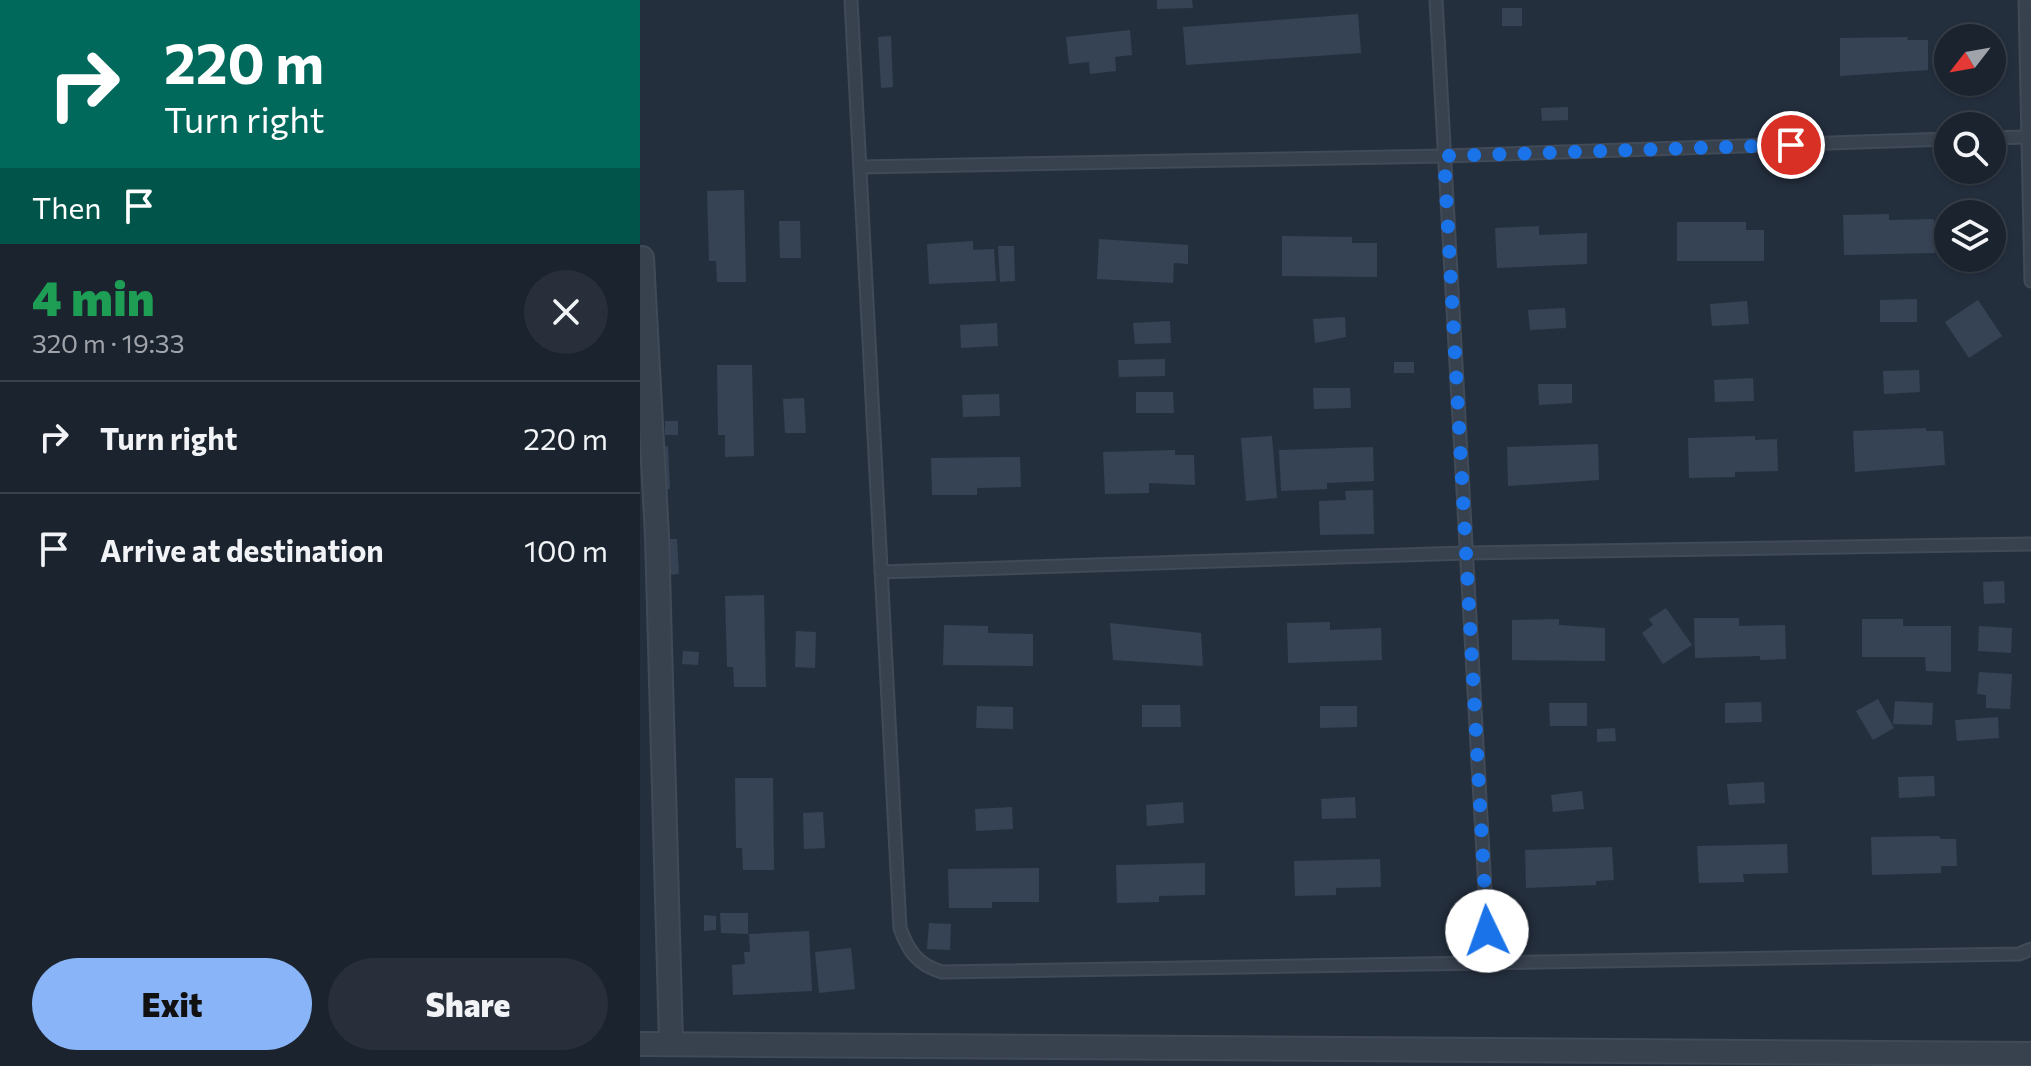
<!DOCTYPE html>
<html lang="en">
<head>
<meta charset="utf-8">
<style>
	body { margin:0; font-family:Commissioner,sans-serif; background:#282f3a; color:#f1f3f6; height:100vh; display:flex; flex-direction:column; font-size:30px; white-space:nowrap }
	* { box-sizing:border-box; margin:0 }
	p { font-size:26px; color:#a0a4aa }
	.icon { flex:none; width:44px; height:44px; fill:none; stroke:currentColor; stroke-width:2; stroke-linecap:round; stroke-linejoin:round }
	.map { position:relative; flex:1; overflow:hidden }
	.side { display:flex; flex-direction:column; background:#1b232e; width:640px }
	.side>* { flex:none }
	.top-card { background:#00695c; color:#fff; overflow:hidden }
	.needle { width:52px; rotate:239deg }
	.buttons { position:absolute; left:1294px; top:24px; display:grid; gap:16px }
	.buttons a { display:grid; place-items:center; width:72px; height:72px; border-radius:50%; background:#1b232e; box-shadow:0 2px 6px #0004,0 0 0 2px #39404a; font-size:40px }
	.pin { position:absolute; display:grid; place-items:center; width:68px; height:68px; color:#fff; margin:-34px; border:4px solid #fff; border-radius:50%; box-shadow:0 2px 8px #0007 }
	.me { position:absolute; width:88px; margin:-44px; rotate:357deg; stroke-linejoin:round; filter:drop-shadow(0 0 6px #0008) }
	.turn { display:flex; align-items:center; gap:28px; height:168px; padding:0 32px; font-size:36px }
	.turn .icon { width:104px; height:104px; stroke-width:2.5 }
	.turn b { display:block; font-size:56px; line-height:68px }
	.then { display:flex; align-items:center; height:76px; padding:0 32px; background:#0003; gap:16px; font-size:30px }
	.round { display:grid; place-items:center; flex:none; width:84px; height:84px; border-radius:42px; background:#282f3a }
	.headline { display:flex; align-items:center; justify-content:space-between; height:136px; padding:0 32px }
	h1 { font-size:48px; font-weight:800; line-height:60px; color:#1e9e55 }
	.primary-button { display:flex; gap:16px; margin-top:auto; padding:16px 32px }
	.primary-button a { flex:1; height:92px; border-radius:48px; background:#8ab4f8; color:#111; font-size:32px; font-weight:800; line-height:92px; text-align:center }
	.primary-button a+a { background:#282f3a; color:#f1f3f6 }
	ul { padding:0; list-style:none }
	li { display:flex; align-items:center; gap:24px; height:112px; padding:0 32px; border-top:2px solid #39404a }
	li div { flex:1 }
	li b { display:block; font-size:30px }
	li em { font-style:normal }
	main { display:flex; flex:1; min-height:0 }
	.map>svg:first-child { display:block }
	.building { fill:#364354 }
	.lines { fill:none; stroke-linecap:round; stroke-linejoin:round }
	.service-casing { stroke:#414a57; stroke-width:15 }
	.minor-casing { stroke:#414a57; stroke-width:26 }
	.service { stroke:#38414e; stroke-width:11 }
	.minor { stroke:#38414e; stroke-width:22 }
	.route { stroke:#1a73e8; stroke-width:14; stroke-dasharray:0 25.2 }
</style>
</head>
<body>
<main>
<section class="side">
<div class="top-card">
<div class="turn"><svg class="icon" aria-label="right" viewBox="0 0 24 24"><path d="M7 20v-9h11M14 6l5 5-5 5"/></svg><div><b>220 m</b>Turn right</div></div>
<div class="then">Then<svg class="icon" aria-label="arrive" viewBox="0 0 24 24"><path d="M6 21V4h12l-3 4 3 4H6"/></svg></div>
</div>
<div class="headline"><div><h1>4 min</h1><p>320 m · 19:33</p></div><a class="round"><svg class="icon" aria-label="close" viewBox="0 0 24 24"><path d="M6 6l12 12M18 6L6 18"/></svg></a></div>
<ul>
<li><svg class="icon" aria-label="right" viewBox="0 0 24 24"><path d="M7 20v-9h11M14 6l5 5-5 5"/></svg><div><b>Turn right</b></div><em>220 m</em></li>
<li><svg class="icon" aria-label="arrive" viewBox="0 0 24 24"><path d="M6 21V4h12l-3 4 3 4H6"/></svg><div><b>Arrive at destination</b></div><em>100 m</em></li>
</ul>
<div class="primary-button"><a>Exit</a><a>Share</a></div>
</section>
<div class="map">
<svg width="1391" height="1066" viewBox="0 0 1391 1066">
	<rect width="100%" height="100%" fill="#242f3e"/>
	<g class="building">
		<polygon points="517,0 552,0 553,8 517,9"/>
		<rect x="862" y="8" width="20" height="18"/>
		<polygon points="718,14 721,53 546,65 543,27"/>
		<polygon points="490,30 492,55 475,57 476,71 450,74 449,62 429,64 426,37"/>
		<polygon points="251,36 253,87 241,88 238,37"/>
		<polygon points="1268,37 1267,40 1288,40 1288,70 1200,76 1200,38"/>
		<polygon points="928,107 928,120 902,121 901,108"/>
		<polygon points="104,190 106,282 77,282 76,261 69,261 67,191"/>
		<polygon points="1249,214 1249,220 1294,219 1295,253 1204,255 1203,215"/>
		<polygon points="139,221 160,221 161,258 140,258"/>
		<polygon points="1037,222 1106,222 1106,230 1124,230 1124,261 1037,261"/>
		<polygon points="899,226 899,235 947,233 947,264 857,268 855,228"/>
		<polygon points="642,236 712,237 712,243 737,243 737,277 642,276"/>
		<polygon points="459,239 548,245 548,264 534,263 533,283 457,279"/>
		<polygon points="333,241 333,250 354,249 356,281 289,284 287,244"/>
		<polygon points="358,246 374,246 375,281 360,282"/>
		<polygon points="1277,299 1277,322 1240,322 1240,300"/>
		<polygon points="1338,300 1362,336 1329,358 1305,322"/>
		<polygon points="1107,301 1109,324 1072,326 1070,304"/>
		<polygon points="925,308 926,328 890,330 888,310"/>
		<polygon points="705,317 706,337 675,343 673,319"/>
		<polygon points="530,321 531,343 495,344 493,323"/>
		<polygon points="357,323 358,346 321,348 320,325"/>
		<polygon points="525,359 525,376 479,377 478,360"/>
		<rect x="754" y="362" width="20" height="11"/>
		<polygon points="77,365 112,365 114,456 85,457 85,435 78,435"/>
		<polygon points="1279,370 1280,392 1244,394 1243,371"/>
		<polygon points="1113,378 1114,401 1075,402 1074,380"/>
		<polygon points="898,384 932,384 932,403 899,405"/>
		<polygon points="673,388 710,388 711,408 674,409"/>
		<polygon points="496,392 533,392 534,413 496,413"/>
		<polygon points="359,394 360,416 323,417 322,395"/>
		<polygon points="164,398 166,433 145,433 143,399"/>
		<rect x="25" y="421" width="13" height="14"/>
		<polygon points="1286,428 1286,431 1303,431 1305,465 1215,472 1213,431"/>
		<polygon points="632,436 637,498 606,501 601,438"/>
		<polygon points="1115,436 1115,440 1137,439 1138,471 1095,472 1095,477 1049,478 1048,438"/>
		<polygon points="958,444 959,480 868,486 867,447"/>
		<polygon points="28,446 30,489 19,490 16,447"/>
		<polygon points="733,447 734,481 687,483 687,489 641,491 639,450"/>
		<polygon points="535,450 535,455 554,455 555,485 509,483 509,493 465,494 463,452"/>
		<polygon points="380,457 381,487 337,488 337,495 292,495 291,458"/>
		<polygon points="733,490 734,534 680,535 679,501 706,500 705,491"/>
		<polygon points="23,539 37,539 39,574 25,575"/>
		<polygon points="1364,581 1365,603 1344,604 1343,582"/>
		<polygon points="124,595 126,687 94,687 93,667 87,667 85,596"/>
		<polygon points="1026,608 1052,645 1023,664 1002,633 1013,625 1009,619"/>
		<polygon points="1054,618 1099,618 1099,626 1145,625 1146,659 1120,660 1120,656 1055,658"/>
		<polygon points="919,619 919,625 965,628 965,661 872,660 872,620"/>
		<polygon points="1222,619 1263,619 1263,626 1311,626 1311,672 1286,671 1285,657 1222,657"/>
		<polygon points="690,622 690,630 741,628 742,660 648,663 647,623"/>
		<polygon points="470,623 561,633 563,666 473,660"/>
		<polygon points="304,625 348,626 348,633 393,634 393,666 303,665"/>
		<polygon points="1339,626 1372,628 1371,653 1338,651"/>
		<polygon points="156,631 176,632 175,668 155,667"/>
		<polygon points="43,651 59,652 58,665 42,664"/>
		<polygon points="1339,672 1372,674 1370,709 1346,708 1346,695 1337,694"/>
		<polygon points="1238,699 1254,728 1233,740 1216,711"/>
		<polygon points="1255,701 1293,703 1292,725 1253,724"/>
		<polygon points="1121,702 1122,722 1085,723 1085,703"/>
		<polygon points="909,703 947,703 947,726 910,726"/>
		<polygon points="502,705 540,705 541,727 502,727"/>
		<polygon points="337,706 373,707 373,729 336,728"/>
		<polygon points="680,706 717,706 717,727 680,728"/>
		<polygon points="1358,717 1359,738 1317,741 1315,720"/>
		<polygon points="975,728 976,741 957,742 957,729"/>
		<polygon points="1294,776 1295,796 1259,798 1258,777"/>
		<polygon points="95,778 133,778 134,870 103,870 102,848 96,848"/>
		<polygon points="1124,782 1125,803 1089,805 1087,784"/>
		<polygon points="942,791 944,809 913,812 911,795"/>
		<polygon points="715,797 716,818 682,819 681,799"/>
		<polygon points="543,802 544,823 507,826 506,805"/>
		<polygon points="372,807 373,829 336,831 335,809"/>
		<polygon points="183,812 185,848 164,849 163,813"/>
		<polygon points="1299,836 1301,839 1316,839 1317,866 1301,866 1301,873 1232,875 1231,837"/>
		<polygon points="1147,844 1148,873 1103,874 1104,882 1059,883 1057,846"/>
		<polygon points="972,847 974,880 956,881 956,885 886,888 885,850"/>
		<polygon points="740,859 741,887 696,888 696,895 655,896 654,861"/>
		<polygon points="565,863 565,895 519,896 519,902 477,903 476,865"/>
		<polygon points="399,868 399,902 352,902 352,908 309,908 308,869"/>
		<polygon points="80,913 108,913 108,934 81,933"/>
		<polygon points="64,915 76,916 76,930 64,931"/>
		<polygon points="289,923 311,924 310,950 287,949"/>
		<polygon points="169,931 172,991 93,995 92,965 105,964 104,952 110,952 109,934"/>
		<polygon points="211,948 215,989 179,993 175,952"/>
	</g>
	<g class="lines">
		<g class="service-casing">
			<g id="service">
				<path d="M211,0L260,928C268,951 278,965 302,972L1379,954L1391,949"/>
				<polyline points="796,0 849,963"/>
				<polyline points="1385,0 1391,281"/>
				<polyline points="1352,138 1385,137"/>
				<polyline points="220,167 804,156 1308,139"/>
				<polyline points="241,572 826,553 1391,544"/>
			</g>
		</g>
		<g class="minor-casing">
			<g id="minor">
				<polyline points="2,258 17,536 31,1043"/>
				<polyline points="0,1044 1391,1054"/>
			</g>
		</g>
		<use href="#service" class="service"/>
		<use href="#minor" class="minor"/>
	</g>
	<g class="lines">
		<polyline class="route" points="847,931 804,156 1151,145"/>
	</g>
</svg>
<div class="buttons">
<a><svg class="needle" viewBox="-14 -14 28 28"><path d="M0-13l5 13h-10z" fill="#e53935"/><path d="M0 13l5-13h-10z" fill="#a0a4aa"/></svg></a>
<a><svg class="icon" aria-label="search" viewBox="0 0 24 24"><circle cx="10" cy="10" r="6"/><path d="M15 15l6 6"/></svg></a>
<a><svg class="icon" aria-label="layers" viewBox="0 0 24 24"><path d="M12 4l9 5-9 5-9-5zM3 14l9 5 9-5"/></svg></a>
</div>
<div class="pin" style="left:1151px;top:145px;background:#d93025"><svg class="icon" aria-label="arrive" viewBox="0 0 24 24"><path d="M6 21V4h12l-3 4 3 4H6"/></svg></div>
<svg class="me" style="left:847px;top:931px" viewBox="-20 -20 40 40"><circle r="19" fill="#fff"/><path d="M0-13L10 11 0 6-10 11z" fill="#1a73e8"/></svg>
</div>
</main>
</body>
</html>
